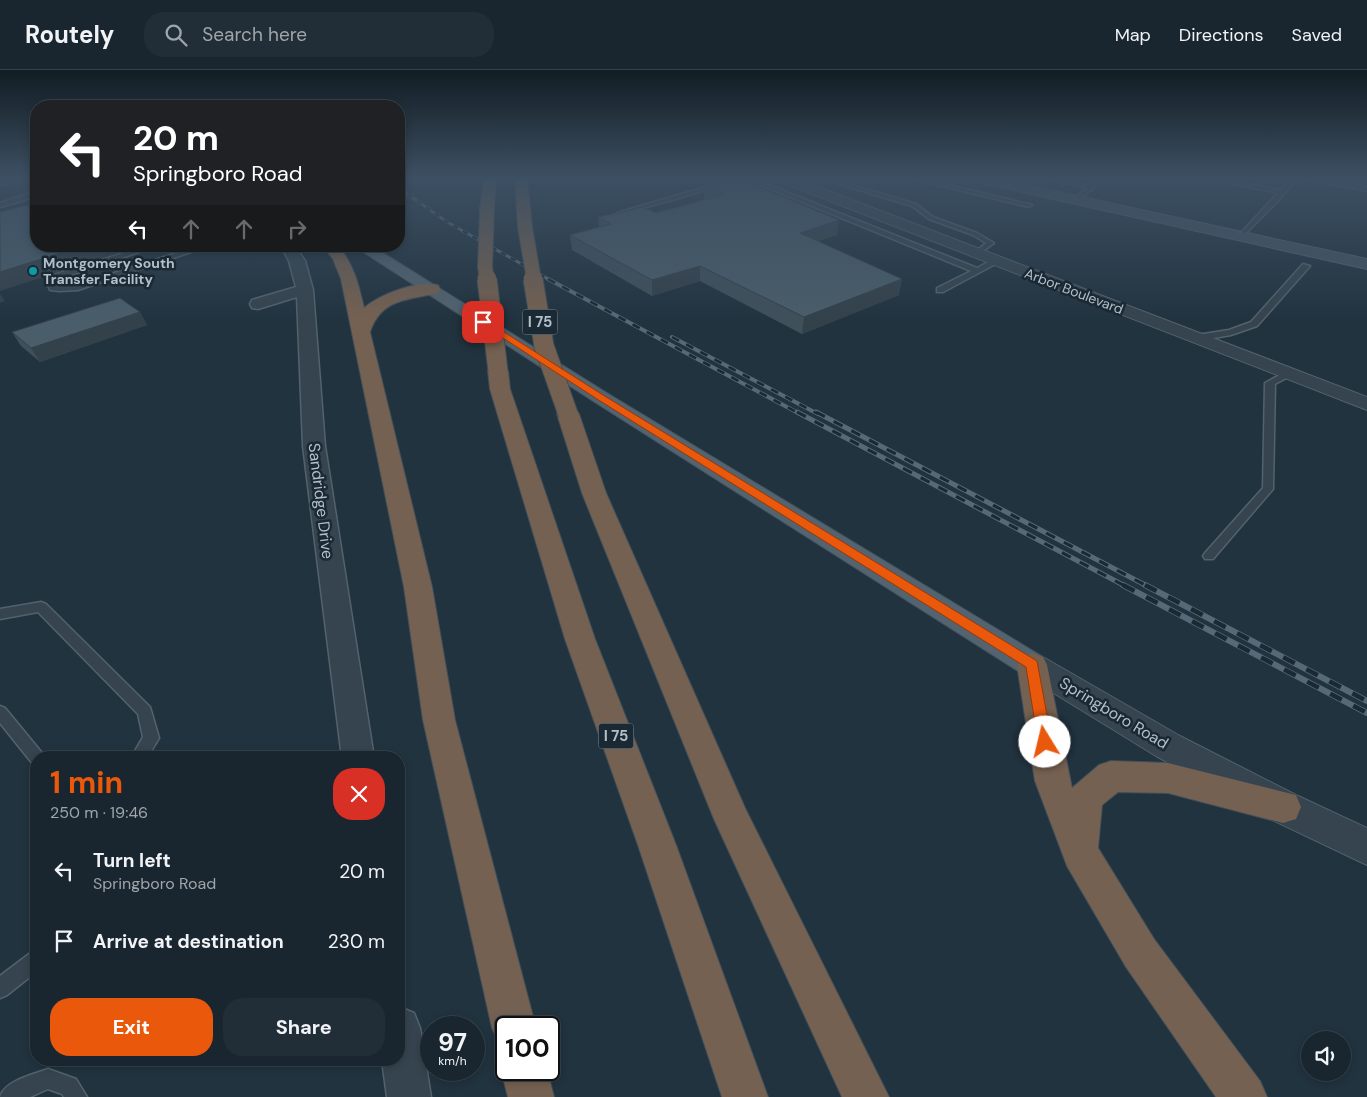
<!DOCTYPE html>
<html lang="en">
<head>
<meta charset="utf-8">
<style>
	body { margin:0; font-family:"DM Sans",sans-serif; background:#222e37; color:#f1f3f6; height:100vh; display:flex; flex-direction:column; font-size:19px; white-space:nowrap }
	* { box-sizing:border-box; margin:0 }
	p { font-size:16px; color:#9fa5aa }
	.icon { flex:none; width:28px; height:28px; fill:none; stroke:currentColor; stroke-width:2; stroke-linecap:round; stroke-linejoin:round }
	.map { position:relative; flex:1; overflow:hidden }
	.sheet { position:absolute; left:30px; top:681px; width:375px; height:315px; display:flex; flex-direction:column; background:#19262f; border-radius:20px; box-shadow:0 2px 8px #0003,0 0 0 1px #37434b }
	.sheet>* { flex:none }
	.banner { position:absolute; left:30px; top:30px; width:375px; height:152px; border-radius:20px; box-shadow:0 2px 8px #0003,0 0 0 1px #37434b; background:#202124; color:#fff; overflow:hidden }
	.tools { position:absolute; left:1301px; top:961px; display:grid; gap:10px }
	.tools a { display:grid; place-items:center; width:50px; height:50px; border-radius:50%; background:#19262f; box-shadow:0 2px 8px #0003,0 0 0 1px #37434b; font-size:25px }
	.speed { position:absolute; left:420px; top:946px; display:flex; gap:10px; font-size:25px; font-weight:700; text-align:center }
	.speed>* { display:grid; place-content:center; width:65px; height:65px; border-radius:50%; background:#19262f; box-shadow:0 2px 8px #0003,0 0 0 1px #37434b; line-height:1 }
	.speed small { font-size:12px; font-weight:400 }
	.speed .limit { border:2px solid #111; border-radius:8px; background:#fff; color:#111 }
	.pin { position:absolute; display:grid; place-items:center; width:42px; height:42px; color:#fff; margin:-21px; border-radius:10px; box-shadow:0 2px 8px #0006 }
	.me { position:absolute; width:55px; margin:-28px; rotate:351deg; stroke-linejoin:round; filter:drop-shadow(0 0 4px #0008) }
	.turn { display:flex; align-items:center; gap:18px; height:105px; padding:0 20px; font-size:22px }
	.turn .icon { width:65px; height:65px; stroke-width:2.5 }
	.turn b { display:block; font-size:35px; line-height:42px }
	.lanes { display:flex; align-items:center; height:48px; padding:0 20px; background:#0003; justify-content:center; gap:25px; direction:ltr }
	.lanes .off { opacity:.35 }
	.round { display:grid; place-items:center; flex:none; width:52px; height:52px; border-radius:20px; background:#222e37 }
	.head { display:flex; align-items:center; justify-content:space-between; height:85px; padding:0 20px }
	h1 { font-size:30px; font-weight:700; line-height:38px; color:#ea580c }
	.cta { display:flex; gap:10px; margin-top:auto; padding:10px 20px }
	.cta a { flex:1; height:58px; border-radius:20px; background:#ea580c; color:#fff; font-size:20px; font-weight:700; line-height:58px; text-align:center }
	.cta a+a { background:#222e37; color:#f1f3f6 }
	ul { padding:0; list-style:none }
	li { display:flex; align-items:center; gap:15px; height:70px; padding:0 20px }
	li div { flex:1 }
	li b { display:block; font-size:19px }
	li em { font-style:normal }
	header { display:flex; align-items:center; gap:30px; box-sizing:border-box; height:70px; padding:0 25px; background:#19262f; border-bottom:1px solid #37434b }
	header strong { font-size:24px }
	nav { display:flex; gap:28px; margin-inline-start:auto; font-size:18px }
	.search { width:350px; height:45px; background:#222e37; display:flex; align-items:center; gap:12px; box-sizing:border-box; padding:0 18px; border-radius:20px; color:#9fa5aa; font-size:19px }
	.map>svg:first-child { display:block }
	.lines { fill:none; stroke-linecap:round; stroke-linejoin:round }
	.service-casing { stroke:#53626c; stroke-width:3 }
	.minor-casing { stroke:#53626c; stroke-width:3 }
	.tertiary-casing { stroke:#53626c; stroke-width:2 }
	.secondary-casing { stroke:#53626c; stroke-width:2 }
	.primary-casing { stroke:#41505a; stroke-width:2 }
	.motorway-casing { stroke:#404f59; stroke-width:2 }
	.service { fill:#35444e; fill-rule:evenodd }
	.minor { fill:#35444e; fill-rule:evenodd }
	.tertiary { fill:#35444e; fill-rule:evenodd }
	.secondary { fill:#435462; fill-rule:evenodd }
	.primary { fill:#53636f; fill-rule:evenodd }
	.motorway { fill:#756151; fill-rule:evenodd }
	.rail-far3-casing { stroke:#576976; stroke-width:3 }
	.rail-far2-casing { stroke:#576976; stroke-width:4 }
	.rail-far1-casing { stroke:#576976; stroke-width:5 }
	.rail-casing { stroke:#576976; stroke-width:6 }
	.rail-far3 { stroke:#1a2933; stroke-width:2; stroke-dasharray:5.5; stroke-linecap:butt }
	.rail-far2 { stroke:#1a2933; stroke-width:2.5; stroke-dasharray:8; stroke-linecap:butt }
	.rail-far1 { stroke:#1a2933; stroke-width:3; stroke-dasharray:10; stroke-linecap:butt }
	.rail { stroke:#1a2933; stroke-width:4.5; stroke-dasharray:13; stroke-linecap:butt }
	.motorway-bridge-far1-casing { stroke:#404f59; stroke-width:16; stroke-linecap:butt }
	.motorway-bridge-casing { stroke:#404f59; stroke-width:21; stroke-linecap:butt }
	.motorway-bridge-far1 { stroke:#756151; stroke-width:14 }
	.motorway-bridge { stroke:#756151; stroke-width:19 }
	.wall { fill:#3f505b }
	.shaded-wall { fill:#33414a }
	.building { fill:#495d6a; stroke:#33414a }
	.route { fill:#ea580c; stroke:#983908 }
	.culture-dot { fill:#0f9aa8; stroke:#1a2933; stroke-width:2 }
	.labels { text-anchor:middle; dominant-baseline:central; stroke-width:5; stroke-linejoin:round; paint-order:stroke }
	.far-poi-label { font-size:14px; font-weight:bold; fill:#b1bfca; stroke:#1a2933; text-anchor:start }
	.far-street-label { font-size:14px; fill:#b1bfca; stroke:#1a2933 }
	.shield { fill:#1a2933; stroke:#84929d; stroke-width:1 }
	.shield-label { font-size:15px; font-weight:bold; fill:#b1bfca }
	.street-label { font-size:16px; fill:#b1bfca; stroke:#1a2933 }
</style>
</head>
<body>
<header>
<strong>Routely</strong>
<div class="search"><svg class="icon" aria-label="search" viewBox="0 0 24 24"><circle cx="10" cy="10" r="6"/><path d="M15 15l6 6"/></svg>Search here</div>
<nav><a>Map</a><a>Directions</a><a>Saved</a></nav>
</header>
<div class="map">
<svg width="1367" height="1027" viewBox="0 0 1367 1027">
	<rect width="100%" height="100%" fill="#21333f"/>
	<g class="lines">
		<g class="service-casing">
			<g id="service">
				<polygon points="741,107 749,107 977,198 994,189 1001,191 943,222 937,222 937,218 971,201"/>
				<polygon points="816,107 825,107 916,134 933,147 977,163 994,173 979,184 975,184 975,182 986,173 973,165 929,149 912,136"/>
				<polygon points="905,107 915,107 1032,135 1029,137"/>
				<polygon points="1041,107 1051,107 1095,117 1076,132 1074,129 1087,118"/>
				<polygon points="1201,107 1212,107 1281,120 1292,107 1308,107 1367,117 1367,121 1297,108 1277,132 1241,168 1238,166 1239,165 1278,123"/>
				<polygon points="719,113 721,116 622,144 617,143"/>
				<polygon points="36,121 36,125 22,131 0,137 0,133"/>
				<polygon points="146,176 157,176 62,208 54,212 56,216 74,216 198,176 209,176 78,220 60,221 50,220 46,211 56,204"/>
				<polygon points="1303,194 1310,196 1257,256 1231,265 1197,271 1193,268 1197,265 1229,260 1251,252"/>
				<polygon points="1289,300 1292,301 1292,305 1275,314 1273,419 1213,489 1205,489 1203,486 1205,483 1263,418 1265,313"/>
				<polygon points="41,532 46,534 150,637 159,668 147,688 131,688 143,667 138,644 38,542 0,549 0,539"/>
				<polygon points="0,636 5,638 42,683 44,688 36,688 36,694 32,693 0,653"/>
				<polygon points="36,882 36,902 7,925 0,928 0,906 29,884"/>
				<path d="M48,999L76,1009L87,1027H64L62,1024L48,1019L30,1027H0C5,1010 33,1005 48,999Z"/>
			</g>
		</g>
		<g class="minor-casing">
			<g id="minor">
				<polygon points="0,107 22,107 20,110 0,115"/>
				<polygon points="281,176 295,176 305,191 313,220 325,376 374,688 342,688 303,376 297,227 258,239 252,238 250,234 252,230 296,217 289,191"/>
				<polygon points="399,937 414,943 420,958 431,1027 387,1027 382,990 399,990"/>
			</g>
		</g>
		<g class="tertiary-casing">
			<g id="tertiary">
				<polygon points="775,107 792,107 1367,327 1367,340 776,110"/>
				<polygon points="1032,583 1043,587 1180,666 1296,725 1367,758 1367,795 1270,749 1156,686 1021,603 1017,595 1021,587"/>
			</g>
		</g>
		<g class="secondary-casing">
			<polygon id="secondary" points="966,107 989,107 1367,189 1367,199 972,111"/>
		</g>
		<g class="primary-casing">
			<polygon id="primary" points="354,176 372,176 607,323 1043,587 1047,595 1043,603 1032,607 1021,603 593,331"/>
		</g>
		<g class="motorway-casing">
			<g id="motorway">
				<polygon points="484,107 496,107 494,139 487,143 480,139"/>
				<polygon points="515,107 527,107 532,157 530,160 520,160 518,157"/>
				<path d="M323,176H338C354,194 359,216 364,238C380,224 417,210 438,215L440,219L438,223C409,230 381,228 370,262L432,517L455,650L536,958H506V977L499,973L492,958L423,650L404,517L341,209L333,189Z"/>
				<polygon points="498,295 505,297 508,301 510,319 595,569 676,775 768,1027 722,1027 638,775 565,569 490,319 488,301 491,297"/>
				<polygon points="568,338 576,339 579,344 606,423 745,738 889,1027 842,1027 714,749 582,423 557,344 560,339"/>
				<polygon points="1032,583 1043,587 1047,595 1072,718 1099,695 1111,691 1168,693 1296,725 1301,737 1296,749 1283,753 1168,723 1118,722 1102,735 1098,778 1154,869 1260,1011 1267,1027 1216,1027 1126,897 1067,796 1035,711 1017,595 1021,587"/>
				<polygon points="506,988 506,1000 547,1000 554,1027 508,1027 501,1000"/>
			</g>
		</g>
		<use href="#service" class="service"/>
		<use href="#minor" class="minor"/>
		<use href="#tertiary" class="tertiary"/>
		<use href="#secondary" class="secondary"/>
		<use href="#primary" class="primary"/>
		<use href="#motorway" class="motorway"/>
		<g class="rail-far3-casing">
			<polyline id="rail-far3" points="399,118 447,152 550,210"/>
		</g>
		<g class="rail-far2-casing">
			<g id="rail-far2">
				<polyline points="548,209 800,344"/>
				<polyline points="672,267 818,344"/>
			</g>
		</g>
		<g class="rail-far1-casing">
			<g id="rail-far1">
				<polyline points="797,342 1125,516"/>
				<polyline points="816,342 1147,516"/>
			</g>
		</g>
		<g class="rail-casing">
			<g id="rail">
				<polyline points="1123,515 1367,643"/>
				<polyline points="1145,515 1367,631"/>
			</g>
		</g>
		<use href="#rail-far3" class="rail-far3"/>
		<use href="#rail-far2" class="rail-far2"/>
		<use href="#rail-far1" class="rail-far1"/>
		<use href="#rail" class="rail"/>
		<g class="motorway-bridge-far1-casing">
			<g id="motorway-bridge-far1">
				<polyline points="525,157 534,210"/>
				<polyline points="487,210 485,197 487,139"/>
			</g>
		</g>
		<g class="motorway-bridge-casing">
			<g id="motorway-bridge">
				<polyline points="487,209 498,301"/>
				<polyline points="533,209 544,276 568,344"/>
			</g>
		</g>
		<use href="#motorway-bridge-far1" class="motorway-bridge-far1"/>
		<use href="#motorway-bridge" class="motorway-bridge"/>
	</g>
	<g class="wall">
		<polygon points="704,115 837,165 818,171 899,225 802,264 700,211 652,226 572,180 570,165 599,157 598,147 656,143 706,130 704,129"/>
		<polygon points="140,242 147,255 40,292 21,276 12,262"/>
	</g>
	<g class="shaded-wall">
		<polygon points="839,150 837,165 798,178 800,163"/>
		<polygon points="83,176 129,176 130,179 0,221 0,202"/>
		<polygon points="700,196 700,211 652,226 652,210"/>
		<polygon points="902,209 899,225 802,264 804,247"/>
		<polygon points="0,224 5,231 0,233"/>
		<polygon points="140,242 147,255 40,292 31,278"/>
	</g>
	<g class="building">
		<polygon points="734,107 839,150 800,163 902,209 804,247 700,196 652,210 570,165 611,154 598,147 643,137 656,143 726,124 704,115"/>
		<polygon points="36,133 36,176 83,176 0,202 0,142"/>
		<polygon points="120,228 140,242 31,278 12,262"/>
	</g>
	<linearGradient id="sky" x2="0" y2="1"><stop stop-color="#121c23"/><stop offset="0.43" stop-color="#3d5063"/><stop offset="1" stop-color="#3d5063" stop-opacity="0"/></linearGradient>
	<rect width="1367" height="251" fill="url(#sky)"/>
	<polygon class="route" points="480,250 485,250 603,325 1037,591 1052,672 1050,676 1045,678 1040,676 1038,672 1026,597 597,329 480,253"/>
	<circle class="culture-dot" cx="33" cy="201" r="5"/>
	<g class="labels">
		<g class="far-poi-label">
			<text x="43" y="193">Montgomery South<tspan x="43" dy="16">Transfer Facility</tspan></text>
		</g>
		<g class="far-street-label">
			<text transform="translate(1074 221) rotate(21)">Arbor Boulevard</text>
		</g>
		<g class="shield">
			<rect x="522.5" y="239.5" width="35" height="25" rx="4"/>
			<rect x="598.5" y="653.5" width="35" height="25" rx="4"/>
		</g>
		<g class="shield-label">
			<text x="540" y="252">I 75</text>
			<text x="616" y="666">I 75</text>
		</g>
		<g class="street-label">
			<text transform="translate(321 431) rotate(83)">Sandridge Drive</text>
			<text transform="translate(1114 643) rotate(31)">Springboro Road</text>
		</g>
	</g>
</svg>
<div class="tools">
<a><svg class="icon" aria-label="sound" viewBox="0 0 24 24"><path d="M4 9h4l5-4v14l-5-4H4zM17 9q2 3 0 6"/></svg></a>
</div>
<div class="speed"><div>97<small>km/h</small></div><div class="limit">100</div></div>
<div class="pin" style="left:483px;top:252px;background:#d93025"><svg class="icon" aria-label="arrive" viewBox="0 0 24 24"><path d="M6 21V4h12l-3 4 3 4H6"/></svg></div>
<svg class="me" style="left:1045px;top:672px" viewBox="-20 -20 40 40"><circle r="19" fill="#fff"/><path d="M0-13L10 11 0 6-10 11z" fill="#ea580c"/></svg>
<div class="banner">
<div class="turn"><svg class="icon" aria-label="left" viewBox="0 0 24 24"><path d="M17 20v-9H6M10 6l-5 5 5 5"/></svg><div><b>20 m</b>Springboro Road</div></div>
<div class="lanes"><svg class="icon" aria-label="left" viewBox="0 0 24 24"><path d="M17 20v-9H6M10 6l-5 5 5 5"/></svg><svg class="icon off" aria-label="ahead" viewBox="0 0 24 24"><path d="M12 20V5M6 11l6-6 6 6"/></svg><svg class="icon off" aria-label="ahead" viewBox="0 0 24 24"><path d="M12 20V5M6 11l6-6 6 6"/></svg><svg class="icon off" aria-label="right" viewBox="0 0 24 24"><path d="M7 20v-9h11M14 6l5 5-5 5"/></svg></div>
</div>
<section class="sheet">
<div class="head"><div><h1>1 min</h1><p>250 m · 19:46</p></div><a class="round" style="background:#d93025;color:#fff"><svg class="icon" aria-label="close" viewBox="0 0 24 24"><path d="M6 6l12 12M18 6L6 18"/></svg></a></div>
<ul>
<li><svg class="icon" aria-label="left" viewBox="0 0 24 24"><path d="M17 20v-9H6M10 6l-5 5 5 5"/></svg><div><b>Turn left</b><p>Springboro Road</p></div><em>20 m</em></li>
<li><svg class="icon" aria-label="arrive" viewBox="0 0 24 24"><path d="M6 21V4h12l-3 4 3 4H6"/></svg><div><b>Arrive at destination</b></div><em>230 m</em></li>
</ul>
<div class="cta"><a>Exit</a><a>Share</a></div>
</section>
</div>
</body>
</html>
